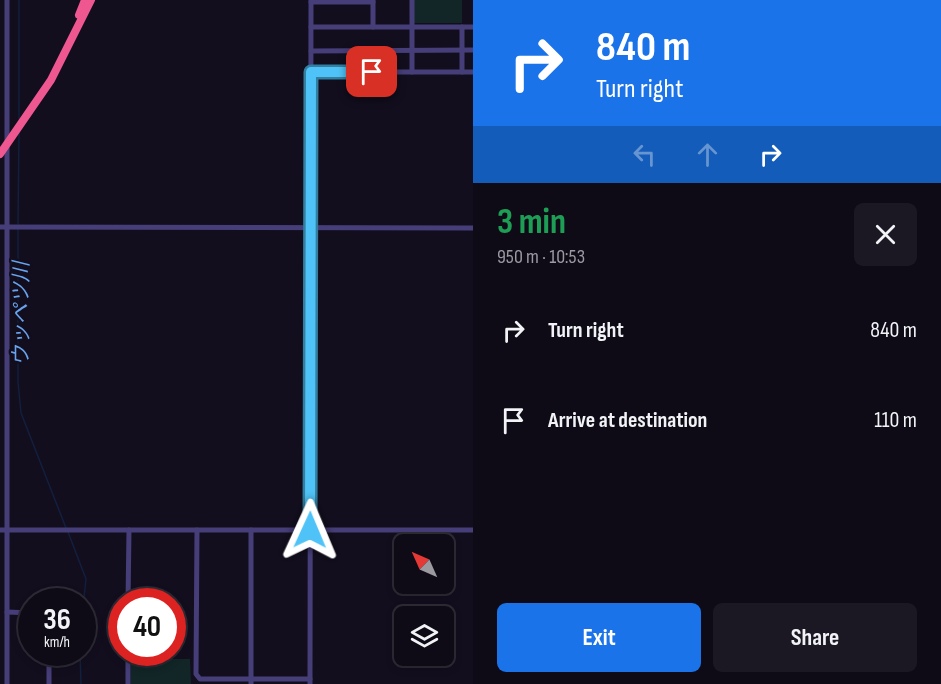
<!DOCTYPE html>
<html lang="en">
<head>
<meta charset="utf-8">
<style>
	body { margin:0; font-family:"Sofia Sans Condensed","Noto Sans JP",sans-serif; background:#1c1823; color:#f1f3f6; height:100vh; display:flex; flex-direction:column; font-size:22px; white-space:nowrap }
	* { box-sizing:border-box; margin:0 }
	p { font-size:20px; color:#9b9aa1 }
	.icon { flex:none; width:33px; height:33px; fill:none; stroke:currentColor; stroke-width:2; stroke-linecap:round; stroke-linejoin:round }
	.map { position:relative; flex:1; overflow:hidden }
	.panel { display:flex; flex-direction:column; background:#0e0a16; width:468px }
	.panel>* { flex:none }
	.guide { background:#1a73e8; color:#fff; overflow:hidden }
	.needle { width:39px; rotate:315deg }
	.fabs { position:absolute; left:394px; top:534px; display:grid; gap:12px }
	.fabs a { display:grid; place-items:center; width:60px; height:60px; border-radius:9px; background:#0e0a16; box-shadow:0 3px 9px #0003,0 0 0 2px #2e2b35; font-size:30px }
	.speed { position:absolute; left:18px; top:588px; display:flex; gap:12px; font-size:30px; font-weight:700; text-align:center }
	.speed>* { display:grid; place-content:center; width:78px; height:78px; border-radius:50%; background:#0e0a16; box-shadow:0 3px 9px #0003,0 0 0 2px #2e2b35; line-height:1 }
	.speed small { font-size:15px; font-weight:400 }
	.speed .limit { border:9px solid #d22; background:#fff; color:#111 }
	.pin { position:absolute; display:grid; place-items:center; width:51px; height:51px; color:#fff; margin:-26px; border-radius:12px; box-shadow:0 3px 9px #0006 }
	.me { position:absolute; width:66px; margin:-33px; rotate:1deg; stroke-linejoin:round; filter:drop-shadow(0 0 4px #0008) }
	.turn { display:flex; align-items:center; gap:21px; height:126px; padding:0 24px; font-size:27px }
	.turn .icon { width:78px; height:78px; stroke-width:2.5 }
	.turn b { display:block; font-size:42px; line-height:51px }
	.lanes { display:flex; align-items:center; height:57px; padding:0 24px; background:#0003; justify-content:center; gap:30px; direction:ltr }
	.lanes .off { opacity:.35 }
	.round { display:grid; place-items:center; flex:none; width:63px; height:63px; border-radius:9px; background:#1c1823 }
	.head { display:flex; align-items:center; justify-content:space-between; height:102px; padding:0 24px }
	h1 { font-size:36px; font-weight:700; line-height:45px; color:#1e9e55 }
	.button { display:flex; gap:12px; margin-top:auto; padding:12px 24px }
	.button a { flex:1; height:69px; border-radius:9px; background:#1a73e8; color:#fff; font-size:24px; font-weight:700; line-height:69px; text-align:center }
	.button a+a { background:#1c1823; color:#f1f3f6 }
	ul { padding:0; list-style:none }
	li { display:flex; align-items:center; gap:18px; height:90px; padding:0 24px }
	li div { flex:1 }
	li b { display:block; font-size:22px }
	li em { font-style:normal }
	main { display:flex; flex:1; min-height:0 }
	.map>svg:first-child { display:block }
	.green { fill:#122627 }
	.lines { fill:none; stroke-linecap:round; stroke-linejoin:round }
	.stream { stroke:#121f3e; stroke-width:1.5 }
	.minor { stroke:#463e78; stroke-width:5 }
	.highway { stroke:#ee5790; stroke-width:8 }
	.route-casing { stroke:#337fa1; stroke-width:15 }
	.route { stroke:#4fc3f7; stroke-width:10 }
	.labels { text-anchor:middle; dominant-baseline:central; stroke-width:5; stroke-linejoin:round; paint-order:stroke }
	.water-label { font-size:21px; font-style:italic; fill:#68a4ef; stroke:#120e1e }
</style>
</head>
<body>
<main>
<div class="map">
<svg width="473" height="684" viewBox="0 0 473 684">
	<rect width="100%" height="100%" fill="#120e1e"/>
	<g class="green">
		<rect x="414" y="0" width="48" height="23"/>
		<polygon points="131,659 190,659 191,684 131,684"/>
	</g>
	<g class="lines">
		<g class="stream">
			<polyline points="19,0 19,119"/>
			<polyline points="18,224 19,133"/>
			<polyline points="18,229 18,382 21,413 66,528"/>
			<polyline points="68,532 86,579 82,616"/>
			<polyline points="80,652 81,684"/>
		</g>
		<g class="minor">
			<polyline points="412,0 412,72"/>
			<polyline points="311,2 373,2"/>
			<polyline points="311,27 473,27"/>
			<polyline points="373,27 373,0"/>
			<polyline points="311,51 473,50"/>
			<polyline points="311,72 473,72"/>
			<polyline points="462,72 462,27"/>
			<polyline points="0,227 473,228"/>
			<polyline points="0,530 473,530"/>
			<polyline points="197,530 196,674 200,679 310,679"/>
			<polyline points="251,530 251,684"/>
			<polyline points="128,602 129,530"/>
			<polyline points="7,612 32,613"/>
			<polyline points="7,684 7,0"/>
			<polyline points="49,684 49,652"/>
			<polyline points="128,684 128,652"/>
			<polyline points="310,684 311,0"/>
		</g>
		<g class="highway">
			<polyline points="79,15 85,0"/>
			<polyline points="0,154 51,80 91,0"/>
		</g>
	</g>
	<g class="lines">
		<g class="route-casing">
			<polyline id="route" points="310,530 311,72 372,72"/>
		</g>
		<use href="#route" class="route"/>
	</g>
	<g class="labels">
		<g class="water-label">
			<text transform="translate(21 314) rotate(-90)">ウッペツ川</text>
		</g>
	</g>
</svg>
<div class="fabs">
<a><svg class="needle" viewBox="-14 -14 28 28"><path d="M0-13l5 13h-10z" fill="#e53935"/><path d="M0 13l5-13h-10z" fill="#9b9aa1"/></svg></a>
<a><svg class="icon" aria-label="layers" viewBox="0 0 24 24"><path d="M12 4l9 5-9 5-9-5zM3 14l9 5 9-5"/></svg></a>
</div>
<div class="speed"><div>36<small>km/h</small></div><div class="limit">40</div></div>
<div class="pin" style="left:372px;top:72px;background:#d93025"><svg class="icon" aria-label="arrive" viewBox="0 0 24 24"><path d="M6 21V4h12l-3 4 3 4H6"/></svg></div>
<svg class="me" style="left:310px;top:530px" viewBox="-20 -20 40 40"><path d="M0-17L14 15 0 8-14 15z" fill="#4fc3f7" stroke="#fff" stroke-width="4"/></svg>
</div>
<section class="panel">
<div class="guide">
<div class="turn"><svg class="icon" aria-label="right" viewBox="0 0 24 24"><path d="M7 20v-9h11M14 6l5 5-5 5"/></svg><div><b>840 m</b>Turn right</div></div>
<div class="lanes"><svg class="icon off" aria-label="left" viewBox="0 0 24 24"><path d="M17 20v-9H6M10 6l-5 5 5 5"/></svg><svg class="icon off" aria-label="ahead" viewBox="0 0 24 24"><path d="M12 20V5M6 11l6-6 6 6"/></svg><svg class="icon" aria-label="right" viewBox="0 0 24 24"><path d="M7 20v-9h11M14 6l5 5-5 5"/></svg></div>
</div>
<div class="head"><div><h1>3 min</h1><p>950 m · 10:53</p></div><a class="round"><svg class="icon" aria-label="close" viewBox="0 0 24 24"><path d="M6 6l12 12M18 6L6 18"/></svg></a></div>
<ul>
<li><svg class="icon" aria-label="right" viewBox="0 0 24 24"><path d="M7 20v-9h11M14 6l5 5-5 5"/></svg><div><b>Turn right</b></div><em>840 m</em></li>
<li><svg class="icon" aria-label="arrive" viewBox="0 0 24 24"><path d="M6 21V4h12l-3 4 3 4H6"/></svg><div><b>Arrive at destination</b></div><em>110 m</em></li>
</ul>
<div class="button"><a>Exit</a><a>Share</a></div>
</section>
</main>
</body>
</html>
